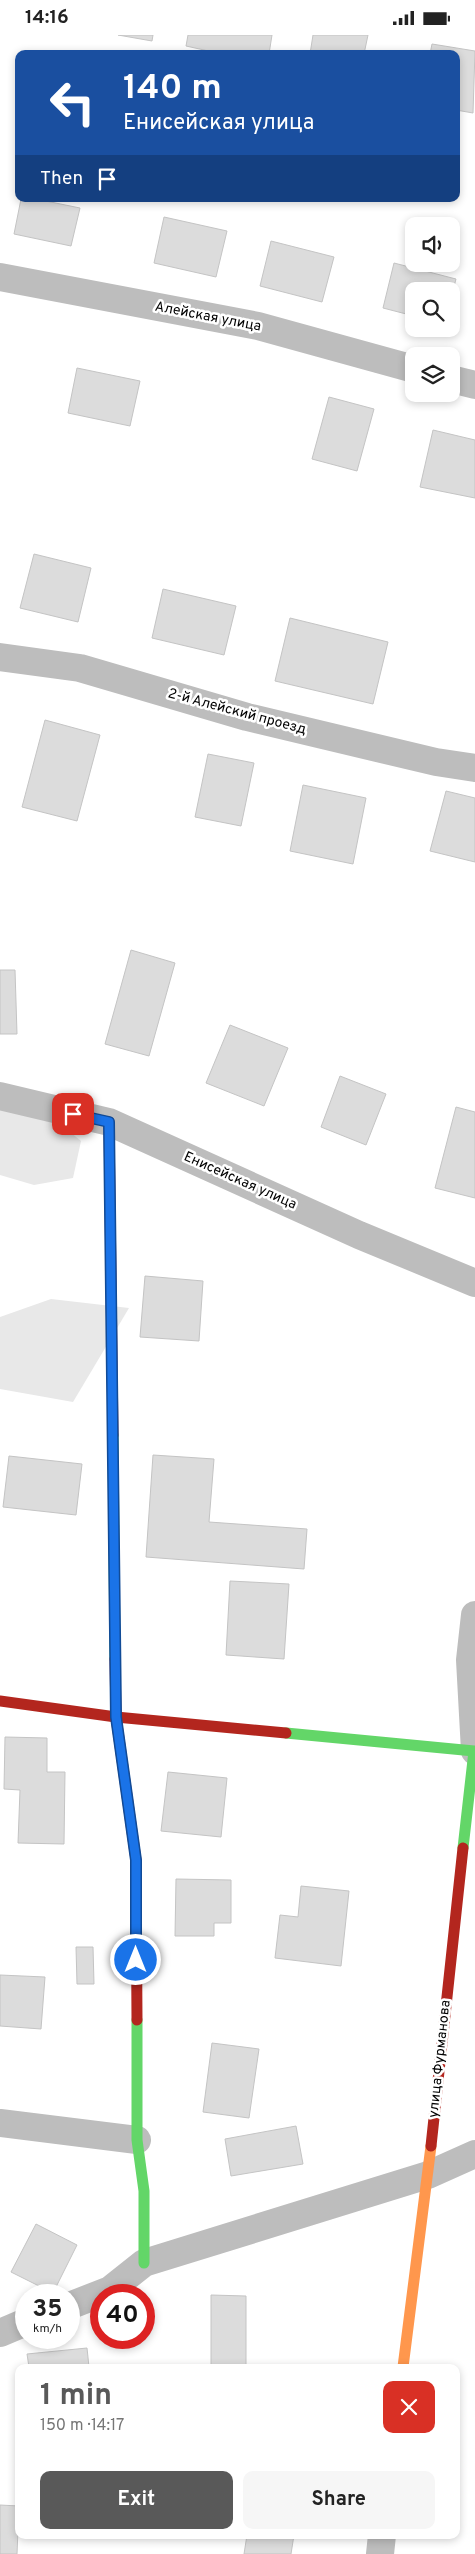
<!DOCTYPE html>
<html lang="en">
<head>
<meta charset="utf-8">
<style>
	body { margin:0; font-family:Overpass,sans-serif; background:#f6f6f6; color:#222; height:100vh; display:flex; flex-direction:column; font-size:19px; white-space:nowrap }
	* { box-sizing:border-box; margin:0 }
	p { font-size:16px; color:#767676 }
	.icon { flex:none; width:28px; height:28px; fill:none; stroke:currentColor; stroke-width:2; stroke-linecap:round; stroke-linejoin:round }
	.map { position:relative; flex:1; overflow:hidden }
	.sheet { position:absolute; left:15px; top:2329px; width:445px; height:175px; display:flex; flex-direction:column; background:#fff; border-radius:10px; box-shadow:0 2px 8px #0003 }
	.sheet>* { flex:none }
	.guide { position:absolute; left:15px; top:15px; width:445px; height:152px; border-radius:10px; box-shadow:0 2px 8px #0003; background:#1a4fa0; color:#fff; overflow:hidden }
	.controls { position:absolute; left:405px; top:182px; display:grid; gap:10px }
	.controls a { display:grid; place-items:center; width:55px; height:55px; border-radius:10px; background:#fff; box-shadow:0 2px 8px #0003; font-size:25px }
	.speed { position:absolute; left:15px; top:2249px; display:flex; gap:10px; font-size:25px; font-weight:700; text-align:center }
	.speed>* { display:grid; place-content:center; width:65px; height:65px; border-radius:50%; background:#fff; box-shadow:0 2px 8px #0003; line-height:1 }
	.speed small { font-size:12px; font-weight:400 }
	.speed .limit { border:8px solid #d22; background:#fff; color:#111 }
	.pin { position:absolute; display:grid; place-items:center; width:42px; height:42px; color:#fff; margin:-21px; border-radius:10px; box-shadow:0 2px 8px #0006 }
	.me { position:absolute; width:55px; margin:-28px; rotate:0deg; stroke-linejoin:round; filter:drop-shadow(0 0 4px #0008) }
	.turn { display:flex; align-items:center; gap:18px; height:105px; padding:0 25px; font-size:22px }
	.turn .icon { width:65px; height:65px; stroke-width:2.5 }
	.turn b { display:block; font-size:35px; line-height:42px }
	.then { display:flex; align-items:center; height:48px; padding:0 25px; background:#0003; gap:10px; font-size:19px }
	.round { display:grid; place-items:center; flex:none; width:52px; height:52px; border-radius:10px; background:#f6f6f6 }
	.head { display:flex; align-items:center; justify-content:space-between; height:85px; padding:0 25px }
	h1 { font-size:30px; font-weight:700; line-height:38px; color:#595959 }
	.cta { display:flex; gap:10px; margin-top:auto; padding:10px 25px }
	.cta a { flex:1; height:58px; border-radius:10px; background:#595959; color:#fff; font-size:20px; font-weight:700; line-height:58px; text-align:center }
	.cta a+a { background:#f6f6f6; color:#222 }
	.status { display:flex; justify-content:space-between; align-items:center; height:35px; padding:0 25px; background:#fff; direction:ltr }
	.status svg { height:14px; fill:currentColor }
	.map>svg:first-child { display:block }
	.green { fill:#e8e8e8 }
	.building { fill:#dcdcdc; stroke:#c4c4c4 }
	.lines { fill:none; stroke-linecap:round; stroke-linejoin:round }
	.street { stroke:#bdbdbd; stroke-width:28 }
	.fast { stroke:#63d668; stroke-width:11 }
	.slow { stroke:#ff974d; stroke-width:11 }
	.jam { stroke:#b3261e; stroke-width:11 }
	.route-casing { stroke:#114b97; stroke-width:12 }
	.route { stroke:#1a73e8; stroke-width:9 }
	.labels { text-anchor:middle; dominant-baseline:central; stroke-width:5; stroke-linejoin:round; paint-order:stroke }
	.street-label { font-size:14px; fill:#000; stroke:#fff }
</style>
</head>
<body>
<div class="status"><b>14:16</b><svg viewBox="0 0 49 12"><path d="M0 12V9h3v3zM5 12V6h3v6zM10 12V3h3v9zM15 12V0h3v12zM26 1h20v11H26zM47 4h2v5h-2z"/></svg></div>
<div class="map">
<svg width="475" height="2519" viewBox="0 0 475 2519">
	<rect width="100%" height="100%" fill="#fff"/>
	<g class="green">
		<polygon points="0,1070 54,1084 81,1106 73,1143 34,1150 0,1140"/>
		<polygon points="51,1264 129,1273 73,1367 0,1354 0,1282"/>
	</g>
	<g class="building">
		<polygon points="118,0 153,0 152,6"/>
		<polygon points="188,0 272,0 269,19 222,19 186,11"/>
		<polygon points="313,0 368,0 364,19 310,19"/>
		<polygon points="432,9 475,16 473,78 456,75 456,19 430,19"/>
		<polygon points="21,164 36,164 80,173 71,211 14,199"/>
		<polygon points="164,182 227,196 216,242 154,228"/>
		<polygon points="271,206 334,222 322,267 260,251"/>
		<polygon points="394,228 456,244 451,263 451,256 414,256 414,281 383,273"/>
		<polygon points="77,333 140,346 130,391 68,378"/>
		<polygon points="329,362 374,374 357,436 312,424"/>
		<polygon points="433,395 475,405 475,463 420,452"/>
		<polygon points="34,519 91,533 78,587 20,573"/>
		<polygon points="163,554 236,571 224,620 152,603"/>
		<polygon points="290,583 388,607 373,669 275,646"/>
		<polygon points="45,685 100,700 77,786 22,772"/>
		<polygon points="208,719 254,728 241,791 195,782"/>
		<polygon points="303,750 366,763 353,829 290,816"/>
		<polygon points="446,756 475,763 475,827 430,816"/>
		<polygon points="131,915 175,928 149,1021 105,1009"/>
		<polygon points="0,935 15,935 17,999 0,999"/>
		<polygon points="230,990 288,1013 264,1071 206,1048"/>
		<polygon points="340,1041 386,1059 366,1110 321,1092"/>
		<polygon points="456,1072 475,1077 475,1163 435,1153"/>
		<polygon points="145,1241 203,1246 199,1306 140,1302"/>
		<polygon points="153,1420 214,1424 209,1487 307,1494 304,1534 146,1522"/>
		<polygon points="9,1421 82,1429 76,1480 3,1472"/>
		<polygon points="230,1546 289,1549 284,1624 226,1620"/>
		<polygon points="5,1702 47,1703 47,1737 65,1737 64,1809 18,1808 20,1755 4,1754"/>
		<polygon points="168,1737 227,1743 221,1802 161,1796"/>
		<polygon points="176,1844 231,1845 231,1888 214,1888 214,1901 175,1901"/>
		<polygon points="301,1851 349,1856 341,1931 275,1923 280,1880 298,1882"/>
		<polygon points="76,1912 93,1912 94,1949 77,1949"/>
		<polygon points="0,1940 45,1942 41,1994 0,1991"/>
		<polygon points="212,2008 259,2014 249,2083 203,2077"/>
		<polygon points="296,2091 303,2129 231,2141 225,2104"/>
		<polygon points="36,2189 77,2210 53,2258 11,2237"/>
		<polygon points="211,2260 246,2261 246,2332 211,2332"/>
		<polygon points="87,2313 89,2332 29,2332 27,2319"/>
		<polygon points="0,2470 19,2471 17,2519 0,2519"/>
		<polygon points="247,2500 294,2500 291,2519 244,2519"/>
	</g>
	<g class="lines">
		<g class="street">
			<polyline points="0,242 258,291 414,334"/>
			<polyline points="451,344 475,350"/>
			<polyline points="0,622 80,633 247,682 436,727 475,733"/>
			<polyline points="0,1061 109,1087 359,1200 475,1248"/>
			<polyline points="475,1580 470,1625 475,1716"/>
			<polyline points="0,2088 137,2105"/>
			<polyline points="69,2271 110,2255 144,2228 428,2140 475,2119"/>
			<polyline points="0,2298 26,2287"/>
			<polyline points="380,2519 382,2500"/>
		</g>
		<g class="fast">
			<polyline points="113,1400 115,1624"/>
			<polyline points="286,1698 474,1716 463,1813"/>
			<polyline points="137,1985 137,2105 144,2156 144,2228"/>
		</g>
		<polyline class="slow" points="403,2332 431,2111"/>
		<g class="jam">
			<polyline points="109,1087 113,1400"/>
			<polyline points="115,1624 116,1682 136,1825 137,1985"/>
			<polyline points="0,1666 116,1682 286,1698"/>
			<polyline points="431,2111 463,1813"/>
		</g>
	</g>
	<g class="lines">
		<g class="route-casing">
			<polyline id="route" points="73,1079 109,1087 116,1682 136,1825 136,1925"/>
		</g>
		<use href="#route" class="route"/>
	</g>
	<g class="labels">
		<g class="street-label">
			<text transform="translate(208 282) rotate(11)">Алейская улица</text>
			<text transform="translate(237 677) rotate(15)">2-й Алейский проезд</text>
			<text transform="translate(240 1146) rotate(24)">Енисейская улица</text>
			<text transform="translate(440 2024) rotate(-84)">улица Фурманова</text>
		</g>
	</g>
</svg>
<div class="controls">
<a><svg class="icon" aria-label="sound" viewBox="0 0 24 24"><path d="M4 9h4l5-4v14l-5-4H4zM17 9q2 3 0 6"/></svg></a>
<a><svg class="icon" aria-label="search" viewBox="0 0 24 24"><circle cx="10" cy="10" r="6"/><path d="M15 15l6 6"/></svg></a>
<a><svg class="icon" aria-label="layers" viewBox="0 0 24 24"><path d="M12 4l9 5-9 5-9-5zM3 14l9 5 9-5"/></svg></a>
</div>
<div class="speed"><div>35<small>km/h</small></div><div class="limit">40</div></div>
<div class="pin" style="left:73px;top:1079px;background:#d93025"><svg class="icon" aria-label="arrive" viewBox="0 0 24 24"><path d="M6 21V4h12l-3 4 3 4H6"/></svg></div>
<svg class="me" style="left:136px;top:1925px" viewBox="-20 -20 40 40"><circle r="17" fill="#1a73e8" stroke="#fff" stroke-width="3"/><path d="M0-11L8 9 0 5-8 9z" fill="#fff"/></svg>
<div class="guide">
<div class="turn"><svg class="icon" aria-label="left" viewBox="0 0 24 24"><path d="M17 20v-9H6M10 6l-5 5 5 5"/></svg><div><b>140 m</b>Енисейская улица</div></div>
<div class="then">Then<svg class="icon" aria-label="arrive" viewBox="0 0 24 24"><path d="M6 21V4h12l-3 4 3 4H6"/></svg></div>
</div>
<section class="sheet">
<div class="head"><div><h1>1 min</h1><p>150 m · 14:17</p></div><a class="round" style="background:#d93025;color:#fff"><svg class="icon" aria-label="close" viewBox="0 0 24 24"><path d="M6 6l12 12M18 6L6 18"/></svg></a></div>
<div class="cta"><a>Exit</a><a>Share</a></div>
</section>
</div>
</body>
</html>
